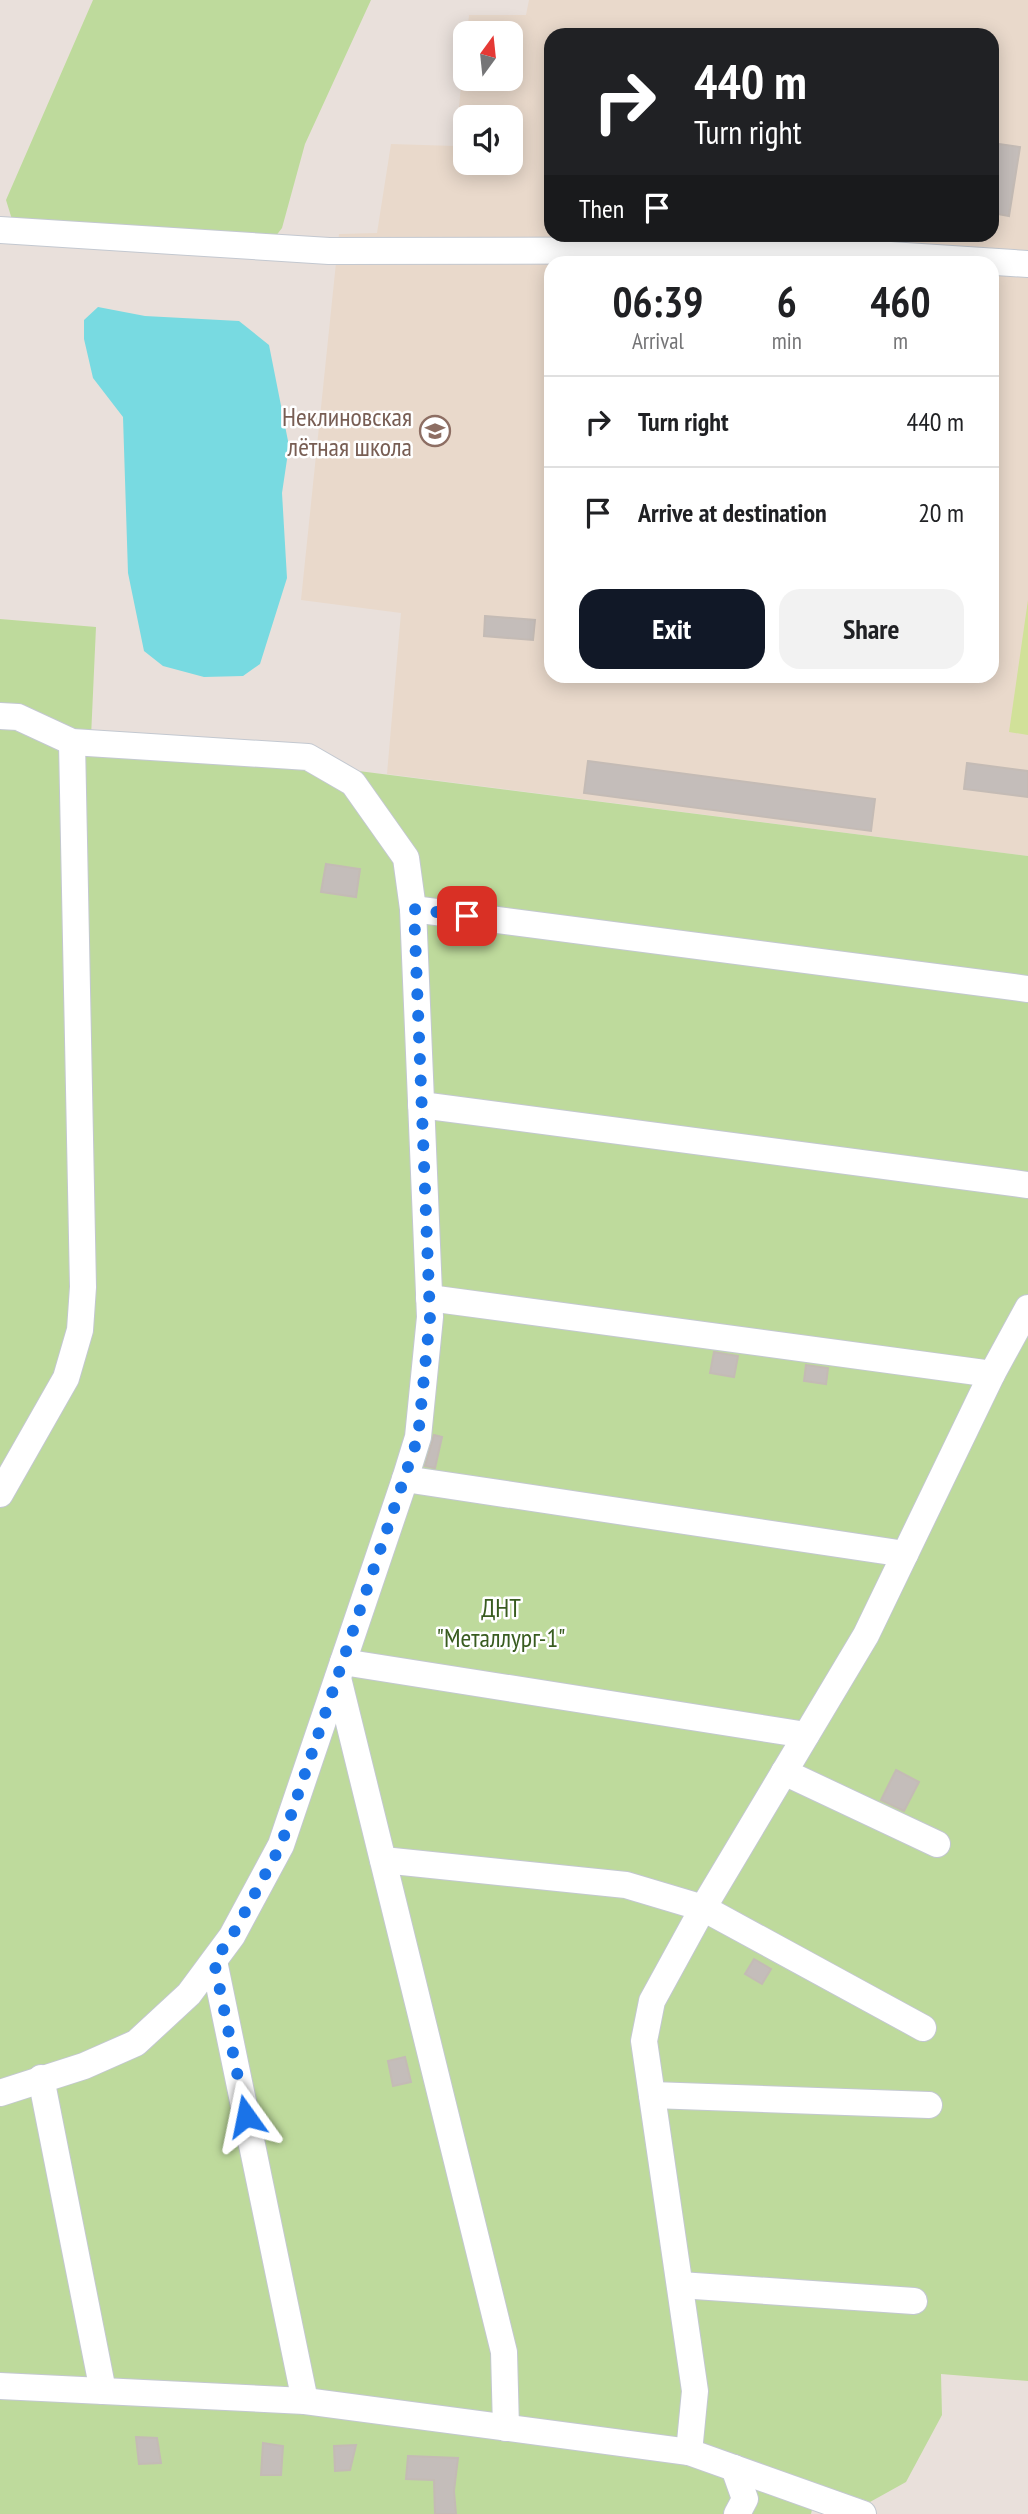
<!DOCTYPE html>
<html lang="en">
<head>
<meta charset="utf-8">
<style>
	body { margin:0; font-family:"PT Sans Narrow",sans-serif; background:#f2f2f2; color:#202124; height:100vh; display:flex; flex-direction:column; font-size:26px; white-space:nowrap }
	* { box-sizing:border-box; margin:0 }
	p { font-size:23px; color:#757577 }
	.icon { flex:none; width:38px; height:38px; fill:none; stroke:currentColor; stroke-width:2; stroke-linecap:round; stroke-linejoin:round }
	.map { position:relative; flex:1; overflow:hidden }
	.sheet { position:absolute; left:544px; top:256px; width:455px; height:427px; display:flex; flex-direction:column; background:#fff; border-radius:21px; box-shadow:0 4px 18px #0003 }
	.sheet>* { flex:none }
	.guide { position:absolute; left:544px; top:28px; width:455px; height:214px; border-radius:21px; box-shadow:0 4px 18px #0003; background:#202124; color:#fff; overflow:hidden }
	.needle { width:46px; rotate:15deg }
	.tools { position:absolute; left:453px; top:21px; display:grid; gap:14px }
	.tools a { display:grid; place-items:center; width:70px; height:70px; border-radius:14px; background:#fff; box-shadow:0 4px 18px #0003; font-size:35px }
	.pin { position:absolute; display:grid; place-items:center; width:60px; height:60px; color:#fff; margin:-30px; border-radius:14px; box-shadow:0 4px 10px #0006 }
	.me { position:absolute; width:77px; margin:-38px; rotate:348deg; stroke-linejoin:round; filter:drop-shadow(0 0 5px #0008) }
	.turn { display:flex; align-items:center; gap:24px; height:147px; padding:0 35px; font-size:32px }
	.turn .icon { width:91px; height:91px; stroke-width:2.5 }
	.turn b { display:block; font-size:49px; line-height:60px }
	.then { display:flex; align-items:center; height:66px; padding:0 35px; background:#0003; gap:14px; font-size:26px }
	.eta { display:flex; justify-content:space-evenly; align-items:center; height:119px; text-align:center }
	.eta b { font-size:42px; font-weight:600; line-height:49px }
	.button { display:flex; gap:14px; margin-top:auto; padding:14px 35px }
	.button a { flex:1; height:80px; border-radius:21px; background:#111827; color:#fff; font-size:28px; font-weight:600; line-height:80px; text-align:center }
	.button a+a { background:#f2f2f2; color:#202124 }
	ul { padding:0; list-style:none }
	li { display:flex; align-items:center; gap:21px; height:91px; padding:0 35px; border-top:2px solid #e0e0e0 }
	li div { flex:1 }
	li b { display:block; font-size:26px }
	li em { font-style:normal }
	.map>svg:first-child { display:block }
	.education { fill:#e9d9cb; fill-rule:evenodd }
	.green { fill:#beda9c }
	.pitch { fill:#d1e199 }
	.water { fill:#78dae1 }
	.building { fill:#c4bdba; stroke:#c4bbb5; stroke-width:2 }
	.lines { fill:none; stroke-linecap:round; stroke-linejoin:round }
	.minor-casing { stroke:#c3c8d0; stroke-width:28 }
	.minor { stroke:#fff; stroke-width:26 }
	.route { stroke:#1a73e8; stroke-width:12; stroke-dasharray:0 21.6 }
	.labels { text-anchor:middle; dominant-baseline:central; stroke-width:5; stroke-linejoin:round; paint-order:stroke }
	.education-label { font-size:26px; fill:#785e54; stroke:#fff; text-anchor:end }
	.park-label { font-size:26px; fill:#395c20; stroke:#fff }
</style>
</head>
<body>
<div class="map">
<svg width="1028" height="2514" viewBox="0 0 1028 2514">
	<rect width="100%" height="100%" fill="#e9e0db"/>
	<path class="education" d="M529,0H1028V856L387,774L401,613L301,600L339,234L377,233L391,144L455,146L465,47L466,79H511V33H467L469,15H526ZM551,35H992V234H551ZM466,117H511V163H466ZM551,262H992V676H551Z"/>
	<g class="green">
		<polygon points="93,0 371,0 305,144 282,228 265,250 14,226 6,200"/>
		<polygon points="0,619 96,627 91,737 1028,856 1028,2381 941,2374 942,2415 906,2482 870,2502 699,2443 0,2380"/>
		<polygon points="0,2391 353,2415 681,2455 812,2510 811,2514 0,2514"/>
	</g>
	<polygon class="pitch" points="1028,600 1028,735 1009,732"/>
	<polygon class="water" points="98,307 145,316 239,321 269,345 289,446 282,493 287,578 260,664 243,676 204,677 163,666 144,651 128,573 123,417 93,378 84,339 84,320"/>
	<g class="building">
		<polygon points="992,143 1020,147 1009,216 992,213"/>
		<polygon points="485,616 535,620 533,640 484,636"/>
		<polygon points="588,761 875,799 871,831 584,793"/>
		<polygon points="967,763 1028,771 1028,797 964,789"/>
		<polygon points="326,864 360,869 356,897 321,892"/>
		<polygon points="714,1352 738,1356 734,1377 710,1373"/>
		<polygon points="806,1365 828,1368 826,1384 804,1381"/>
		<polygon points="434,1435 442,1437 435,1468 425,1466"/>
		<polygon points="896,1770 919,1782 904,1811 881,1800"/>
		<polygon points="754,1959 771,1969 762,1984 745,1974"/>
		<polygon points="405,2057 411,2082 393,2086 388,2061"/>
		<polygon points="136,2437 157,2438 161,2463 139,2464"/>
		<polygon points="263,2443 283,2446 281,2475 261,2475"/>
		<polygon points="356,2445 350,2470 335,2471 334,2446"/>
		<polygon points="408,2456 458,2458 454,2491 456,2514 435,2514 434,2480 406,2479"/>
	</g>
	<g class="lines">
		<g class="minor-casing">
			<g id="minor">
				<polyline points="0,230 329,251 813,250 1028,264"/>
				<polyline points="0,716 18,717 72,742 308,757 353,783 406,858 413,909 430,1317 418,1437 405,1479 281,1845 232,1936 189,1994 136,2043 84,2066 0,2093"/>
				<polyline points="413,909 1028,989"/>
				<polyline points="421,1105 1028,1185"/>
				<polyline points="429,1298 992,1374"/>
				<polyline points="405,1479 905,1554"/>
				<polyline points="0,1494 66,1378 80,1330 83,1287 72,742"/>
				<polyline points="343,1662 806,1735"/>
				<polyline points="338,1678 504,2352 506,2428"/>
				<polyline points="784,1772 937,1844"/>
				<polyline points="383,1860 626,1885 703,1908 923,2028"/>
				<polyline points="214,1961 305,2401"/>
				<polyline points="41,2078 103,2391"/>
				<polyline points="652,2095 929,2105"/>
				<polyline points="680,2285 914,2301"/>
				<polyline points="0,2386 305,2401 689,2452 863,2514"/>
				<polyline points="689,2452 695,2391 644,2041 652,2001 703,1908 866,1635 992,1374 1028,1308"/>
				<polyline points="734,2468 745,2499 737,2514"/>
			</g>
		</g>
		<use href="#minor" class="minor"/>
	</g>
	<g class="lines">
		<polyline class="route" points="246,2116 214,1961 232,1936 281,1845 418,1437 430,1317 414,909 467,916"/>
	</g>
	<defs>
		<g id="school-ring" transform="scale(1.575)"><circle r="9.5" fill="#fff" stroke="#8d6e63" stroke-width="1.5"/><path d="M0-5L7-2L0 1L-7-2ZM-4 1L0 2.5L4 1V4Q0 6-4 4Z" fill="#8d6e63"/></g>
	</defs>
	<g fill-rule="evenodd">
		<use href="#school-ring" x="435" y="431"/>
	</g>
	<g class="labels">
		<g class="education-label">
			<text x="412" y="416">Неклиновская<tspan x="412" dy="30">лётная школа</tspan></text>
		</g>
		<g class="park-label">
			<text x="501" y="1607">ДНТ<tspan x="501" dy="30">"Металлург-1"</tspan></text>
		</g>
	</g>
</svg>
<div class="tools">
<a><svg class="needle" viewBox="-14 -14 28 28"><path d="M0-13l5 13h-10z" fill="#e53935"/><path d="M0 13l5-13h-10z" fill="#757577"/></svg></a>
<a><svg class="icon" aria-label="sound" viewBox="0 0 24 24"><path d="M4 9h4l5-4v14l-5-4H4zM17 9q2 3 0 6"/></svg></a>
</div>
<div class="pin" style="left:467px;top:916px;background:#d93025"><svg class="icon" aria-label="arrive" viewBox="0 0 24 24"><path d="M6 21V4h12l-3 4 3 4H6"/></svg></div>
<svg class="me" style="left:246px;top:2116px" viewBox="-20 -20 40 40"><path d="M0-17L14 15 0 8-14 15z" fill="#1a73e8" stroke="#fff" stroke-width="4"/></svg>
<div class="guide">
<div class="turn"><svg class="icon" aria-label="right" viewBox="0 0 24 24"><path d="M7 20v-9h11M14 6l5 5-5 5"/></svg><div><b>440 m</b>Turn right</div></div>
<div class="then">Then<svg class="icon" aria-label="arrive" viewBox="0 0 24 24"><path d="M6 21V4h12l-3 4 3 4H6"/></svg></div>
</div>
<section class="sheet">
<div class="eta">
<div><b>06:39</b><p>Arrival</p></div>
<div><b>6</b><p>min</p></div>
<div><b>460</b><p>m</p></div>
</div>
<ul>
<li><svg class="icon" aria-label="right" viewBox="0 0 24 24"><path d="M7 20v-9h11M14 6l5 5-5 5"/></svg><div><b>Turn right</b></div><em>440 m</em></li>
<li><svg class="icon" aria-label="arrive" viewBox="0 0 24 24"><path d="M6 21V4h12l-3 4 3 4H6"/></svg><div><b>Arrive at destination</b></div><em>20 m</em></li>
</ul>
<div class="button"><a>Exit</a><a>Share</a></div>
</section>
</div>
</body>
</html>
